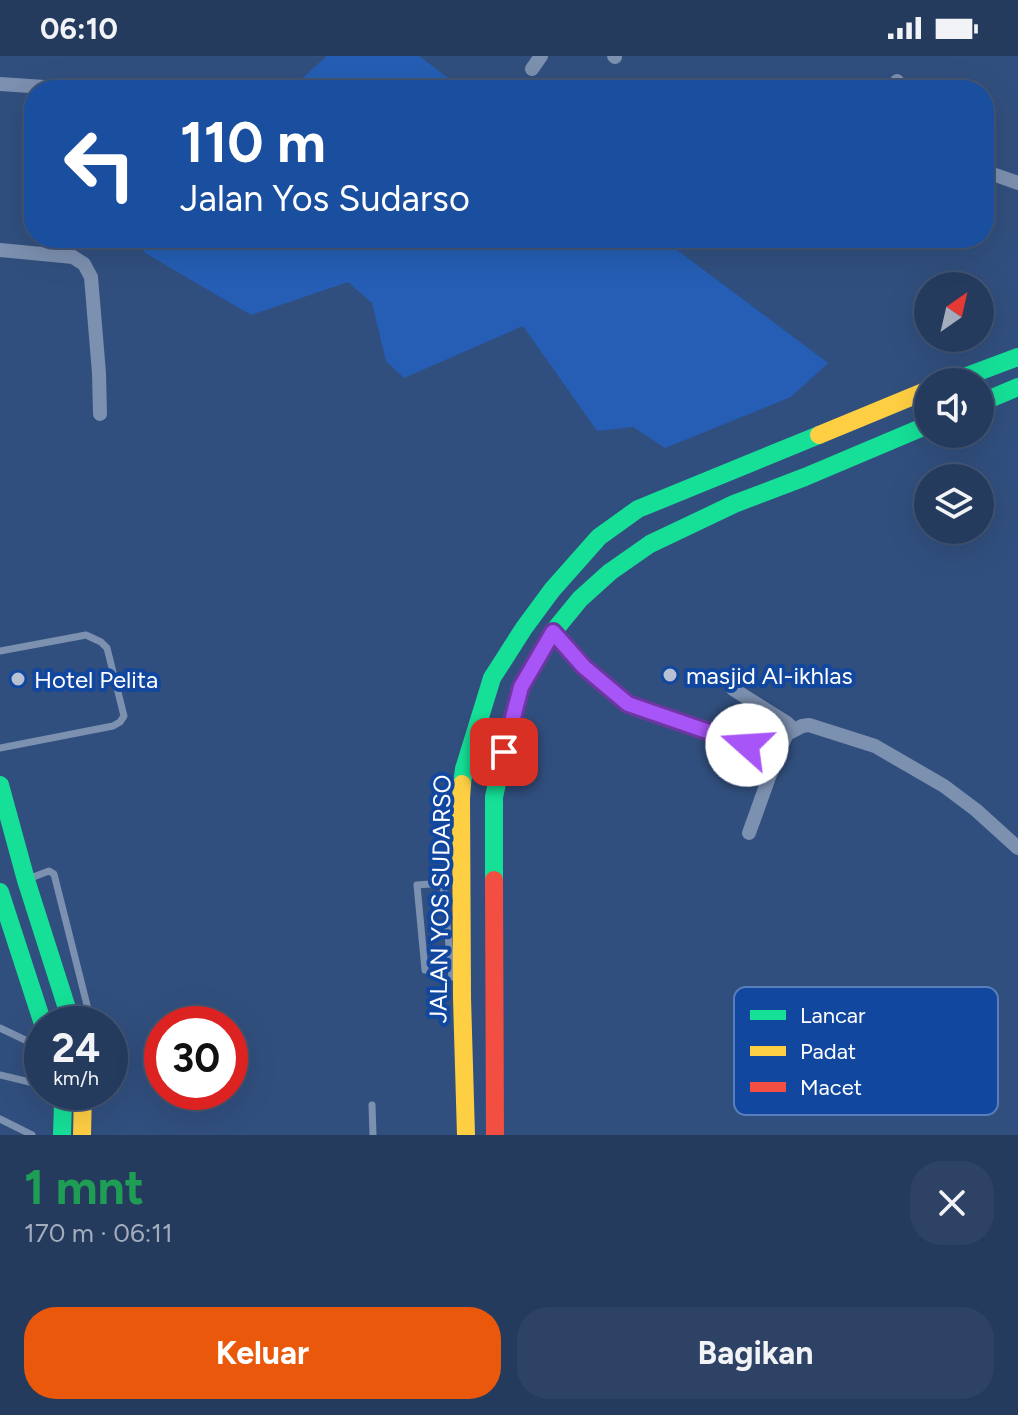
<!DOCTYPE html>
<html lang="id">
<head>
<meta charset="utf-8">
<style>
	body { margin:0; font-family:Figtree,sans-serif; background:#2d4264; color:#f1f3f6; height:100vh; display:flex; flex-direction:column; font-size:30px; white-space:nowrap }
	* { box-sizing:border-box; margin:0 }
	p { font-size:26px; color:#a3adbc }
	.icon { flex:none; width:44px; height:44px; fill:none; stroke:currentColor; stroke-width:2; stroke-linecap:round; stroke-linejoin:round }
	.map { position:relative; height:1079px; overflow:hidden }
	.panel { display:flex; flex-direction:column; background:#253b5e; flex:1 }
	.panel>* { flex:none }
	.banner { position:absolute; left:24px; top:24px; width:970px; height:168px; border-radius:32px; box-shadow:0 8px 32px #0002,0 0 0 2px #425573; background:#1a4fa0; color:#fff; overflow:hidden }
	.needle { width:52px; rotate:34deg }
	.fabs { position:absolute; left:914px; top:216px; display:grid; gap:16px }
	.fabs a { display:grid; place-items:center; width:80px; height:80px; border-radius:50%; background:#253b5e; box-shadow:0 8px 32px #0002,0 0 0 2px #425573; font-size:40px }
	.speed { position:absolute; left:24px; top:950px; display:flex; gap:16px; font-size:40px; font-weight:700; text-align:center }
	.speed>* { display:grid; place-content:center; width:104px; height:104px; border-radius:50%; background:#253b5e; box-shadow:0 8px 32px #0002,0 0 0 2px #425573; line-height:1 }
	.speed small { font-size:20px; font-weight:400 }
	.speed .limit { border:12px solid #d22; background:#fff; color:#111 }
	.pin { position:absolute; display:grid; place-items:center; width:68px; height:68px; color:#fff; margin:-34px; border-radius:16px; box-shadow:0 4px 12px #0006 }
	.me { position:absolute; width:88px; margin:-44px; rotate:289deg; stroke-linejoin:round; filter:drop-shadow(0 0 6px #0008) }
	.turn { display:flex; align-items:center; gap:28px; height:168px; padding:0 24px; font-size:36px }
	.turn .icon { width:104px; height:104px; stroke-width:2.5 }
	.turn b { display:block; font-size:56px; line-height:68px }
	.round { display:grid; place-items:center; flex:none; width:84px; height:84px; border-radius:32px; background:#2d4264 }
	.headline { display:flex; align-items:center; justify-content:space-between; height:136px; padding:0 24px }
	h1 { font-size:48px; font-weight:700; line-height:60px; color:#1e9e55 }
	.button { display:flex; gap:16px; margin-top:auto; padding:16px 24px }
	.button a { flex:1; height:92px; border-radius:32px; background:#ea580c; color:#fff; font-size:32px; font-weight:700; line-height:92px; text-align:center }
	.button a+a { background:#2d4264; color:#f1f3f6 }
	.status { display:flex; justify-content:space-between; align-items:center; height:56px; padding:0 40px; background:#253b5e; direction:ltr }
	.status svg { height:22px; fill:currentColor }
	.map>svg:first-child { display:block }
	.green { fill:#255eb4 }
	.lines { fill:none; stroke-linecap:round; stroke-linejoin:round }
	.lane { stroke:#7c90af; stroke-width:7 }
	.street { stroke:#7c90af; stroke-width:14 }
	.fast { stroke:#16e098; stroke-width:18 }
	.slow { stroke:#ffcf43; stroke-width:18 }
	.jam { stroke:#f24e42; stroke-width:18 }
	.route-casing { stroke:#6d37a1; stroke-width:20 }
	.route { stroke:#a855f7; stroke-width:14 }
	.poi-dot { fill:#b7c1d2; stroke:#11479e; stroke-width:3 }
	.labels { text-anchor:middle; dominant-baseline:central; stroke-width:8; stroke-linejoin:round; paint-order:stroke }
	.poi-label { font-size:24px; fill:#fff; stroke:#11479e; text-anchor:start }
	.street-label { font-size:24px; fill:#fff; stroke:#11479e }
	.key { fill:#11479e; stroke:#587ebb; stroke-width:2 }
	.key-label { font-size:22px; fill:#fff }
</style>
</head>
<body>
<div class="status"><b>06:10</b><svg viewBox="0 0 49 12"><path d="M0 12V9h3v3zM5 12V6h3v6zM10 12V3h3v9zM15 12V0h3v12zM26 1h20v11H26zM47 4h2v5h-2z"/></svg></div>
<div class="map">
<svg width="1018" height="1079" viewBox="0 0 1018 1079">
	<rect width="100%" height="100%" fill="#314f7e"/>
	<g class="green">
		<polygon points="327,0 419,0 464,34 289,34"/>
		<polygon points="136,182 661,182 828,307 791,341 665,392 633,371 597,375 523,270 404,322 386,305 372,247 348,226 251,259 145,197"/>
	</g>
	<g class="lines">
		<g class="lane">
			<polyline points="0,595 86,579 101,586 107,592 124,660 120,666 113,670 0,692"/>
			<polyline points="28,823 49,815 54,818 90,961 75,966"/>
			<polyline points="425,914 417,829 443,827 452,921"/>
			<polyline points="0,972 42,992"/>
			<polyline points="0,1019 42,1029"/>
			<polyline points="110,1020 115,1034"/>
			<polyline points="372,1049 373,1079"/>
			<polyline points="0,1063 32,1079"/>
		</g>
		<g class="street">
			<polyline points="614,0 615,1"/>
			<polyline points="532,13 541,0"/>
			<polyline points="897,25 902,34"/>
			<polyline points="0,28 89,34"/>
			<polyline points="984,115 1018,127"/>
			<polyline points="0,194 73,201 84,208 91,221 99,317 100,358"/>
			<polyline points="553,576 584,611 628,648 777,699"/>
			<polyline points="733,633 787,667 794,674"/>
			<polyline points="749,777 777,699 787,678 802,670 809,669 875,690 944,730 976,754 1018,792"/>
		</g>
		<g class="fast">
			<polyline points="951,326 1018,301"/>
			<polyline points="980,347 1018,331"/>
			<polyline points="462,728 464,713 492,622 524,572 552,534 599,481 638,453 819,379"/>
			<polyline points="0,729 26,824 72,968"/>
			<polyline points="494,824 494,741 509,673 521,631 553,576 580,543 610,516 650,488 734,448 805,421 928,369"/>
			<polyline points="0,836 43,968"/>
			<polyline points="61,1036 63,1046 62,1079"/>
		</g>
		<g class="slow">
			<polyline points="819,379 928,334"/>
			<polyline points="462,728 461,742 462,942 466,1079"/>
			<polyline points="82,1079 83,1036"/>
		</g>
		<polyline class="jam" points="494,824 495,1079"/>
	</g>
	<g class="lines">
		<g class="route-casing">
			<polyline id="route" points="504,696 521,631 553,576 584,611 628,648 747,689"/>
		</g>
		<use href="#route" class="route"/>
	</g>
	<g class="poi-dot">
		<circle cx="670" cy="619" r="8"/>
		<circle cx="18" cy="623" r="8"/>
	</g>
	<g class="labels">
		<g class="poi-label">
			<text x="686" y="619">masjid Al-ikhlas</text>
			<text x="34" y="623">Hotel Pelita</text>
		</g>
		<g class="street-label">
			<text transform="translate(440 843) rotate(-89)">JALAN YOS SUDARSO</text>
		</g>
	</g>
	<rect x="734" y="931" width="264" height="128" rx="12" class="key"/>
	<rect x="750" y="954" width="36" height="10" fill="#16e098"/>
	<rect x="750" y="990" width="36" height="10" fill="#ffcf43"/>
	<rect x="750" y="1026" width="36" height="10" fill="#f24e42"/>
	<g class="key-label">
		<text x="800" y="967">Lancar</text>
		<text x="800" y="1003">Padat</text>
		<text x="800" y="1039">Macet</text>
	</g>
</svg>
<div class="fabs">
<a><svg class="needle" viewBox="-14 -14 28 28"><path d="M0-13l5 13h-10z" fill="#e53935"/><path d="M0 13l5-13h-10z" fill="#a3adbc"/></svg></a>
<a><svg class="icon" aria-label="sound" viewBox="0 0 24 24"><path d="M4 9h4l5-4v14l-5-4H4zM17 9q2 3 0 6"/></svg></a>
<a><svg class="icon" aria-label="layers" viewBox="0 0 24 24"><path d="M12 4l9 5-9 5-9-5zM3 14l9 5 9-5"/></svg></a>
</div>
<div class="speed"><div>24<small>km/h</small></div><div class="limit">30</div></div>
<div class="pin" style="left:504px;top:696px;background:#d93025"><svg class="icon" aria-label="arrive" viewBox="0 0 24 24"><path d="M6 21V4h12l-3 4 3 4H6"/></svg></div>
<svg class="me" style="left:747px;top:689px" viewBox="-20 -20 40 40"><circle r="19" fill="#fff"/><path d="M0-13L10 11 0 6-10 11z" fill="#a855f7"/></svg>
<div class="banner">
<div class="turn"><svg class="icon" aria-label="left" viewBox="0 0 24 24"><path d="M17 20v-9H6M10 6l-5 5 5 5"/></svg><div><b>110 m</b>Jalan Yos Sudarso</div></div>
</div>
</div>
<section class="panel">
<div class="headline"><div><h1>1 mnt</h1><p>170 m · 06:11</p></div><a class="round"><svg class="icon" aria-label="close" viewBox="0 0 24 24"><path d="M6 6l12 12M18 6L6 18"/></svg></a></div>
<div class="button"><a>Keluar</a><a>Bagikan</a></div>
</section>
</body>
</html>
